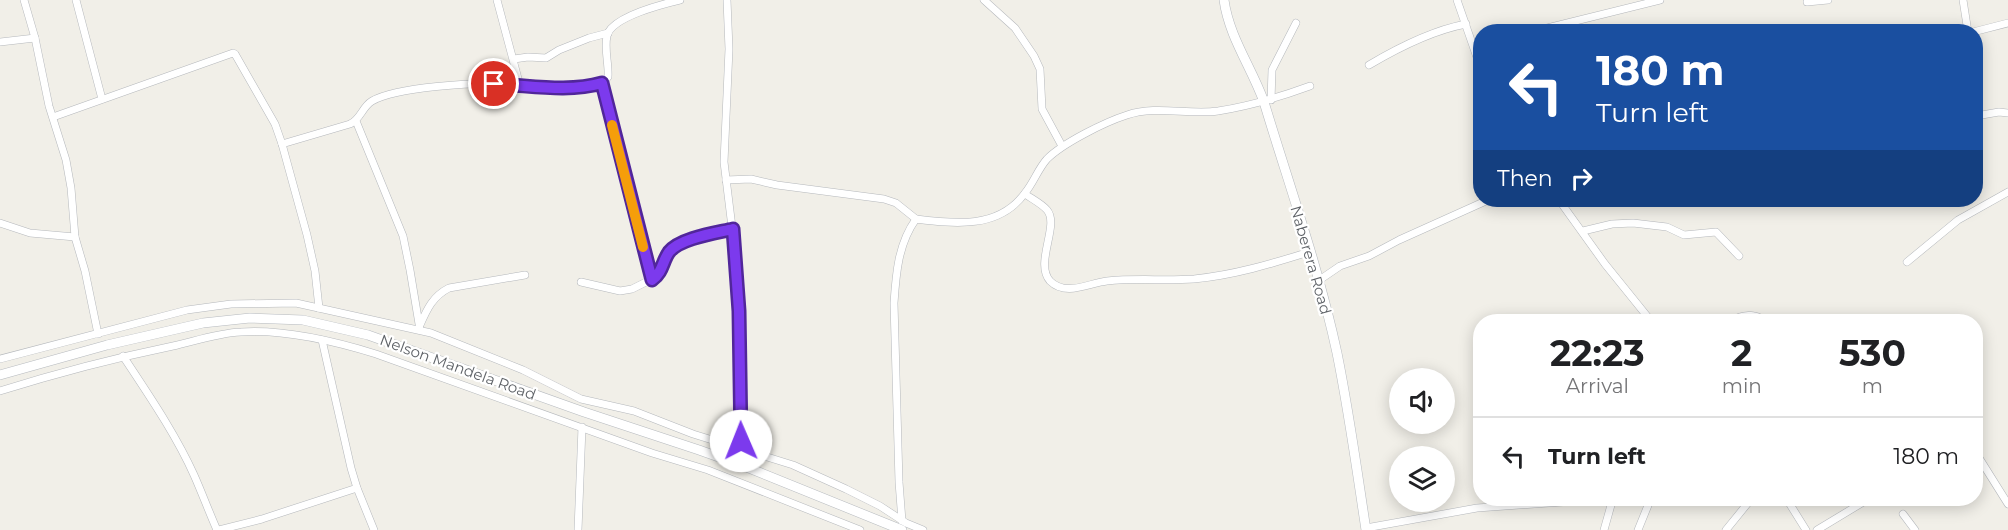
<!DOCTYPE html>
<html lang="en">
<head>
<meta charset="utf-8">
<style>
	body { margin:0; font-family:Montserrat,sans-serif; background:#f6f6f6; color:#202124; height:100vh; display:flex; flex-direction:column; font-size:22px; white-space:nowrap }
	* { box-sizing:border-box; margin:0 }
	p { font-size:20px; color:#757577 }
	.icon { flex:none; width:33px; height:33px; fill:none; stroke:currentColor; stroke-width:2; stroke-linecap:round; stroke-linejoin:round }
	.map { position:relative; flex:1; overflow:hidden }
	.sheet { position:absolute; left:1473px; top:314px; width:510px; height:192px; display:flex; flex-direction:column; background:#fff; border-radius:24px; box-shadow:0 3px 15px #0003 }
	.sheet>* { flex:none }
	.hud { position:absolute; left:1473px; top:24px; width:510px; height:183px; border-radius:24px; box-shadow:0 3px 15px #0003; background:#1a4fa0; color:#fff; overflow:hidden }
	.buttons { position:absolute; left:1389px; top:368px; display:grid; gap:12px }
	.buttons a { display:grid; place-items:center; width:66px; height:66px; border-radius:50%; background:#fff; box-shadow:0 3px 15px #0003; font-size:30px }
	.pin { position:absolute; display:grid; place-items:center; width:51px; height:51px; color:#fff; margin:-26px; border:3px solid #fff; border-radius:50%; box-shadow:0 2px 6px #0007 }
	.me { position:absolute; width:66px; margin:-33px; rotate:359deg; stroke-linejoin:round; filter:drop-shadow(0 0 4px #0008) }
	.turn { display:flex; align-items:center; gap:21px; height:126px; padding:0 24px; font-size:27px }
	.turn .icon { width:78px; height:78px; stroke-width:2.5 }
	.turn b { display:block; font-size:42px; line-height:51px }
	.then { display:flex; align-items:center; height:57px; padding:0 24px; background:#0003; gap:12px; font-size:22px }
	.eta { display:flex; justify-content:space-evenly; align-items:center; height:102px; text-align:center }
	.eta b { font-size:36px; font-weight:700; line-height:42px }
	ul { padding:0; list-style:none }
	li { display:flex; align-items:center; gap:18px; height:78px; padding:0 24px; border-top:2px solid #e0e0e0 }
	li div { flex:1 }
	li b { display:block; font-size:22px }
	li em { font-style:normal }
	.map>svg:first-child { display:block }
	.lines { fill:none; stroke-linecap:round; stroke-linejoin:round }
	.street-casing { stroke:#b5b8bc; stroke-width:8 }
	.secondary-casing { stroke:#b6babf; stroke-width:10 }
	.street { stroke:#fff; stroke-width:7 }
	.secondary { stroke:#fff; stroke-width:9 }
	.route-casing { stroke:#51269a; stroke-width:15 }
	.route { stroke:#7c3aed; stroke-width:10 }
	.slow { stroke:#f59e0b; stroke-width:10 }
	.labels { text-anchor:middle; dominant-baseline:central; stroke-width:4.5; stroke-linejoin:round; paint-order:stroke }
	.street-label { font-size:15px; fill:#5f6368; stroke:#fff }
</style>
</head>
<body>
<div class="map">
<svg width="2008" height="530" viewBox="0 0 2008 530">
	<rect width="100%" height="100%" fill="#f1efe8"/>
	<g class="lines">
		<g class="street-casing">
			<g id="street">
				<polyline points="24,0 35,38 49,106 66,160 71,188 75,237 85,271 98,334"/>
				<polyline points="76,0 102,99"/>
				<polyline points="497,0 520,86"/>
				<polyline points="727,0 729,49 724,162 737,268 741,361 741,441 744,466"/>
				<polyline points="984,0 1015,28 1034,56 1040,69 1042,109 1062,146"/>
				<polyline points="1457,0 1480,66"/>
				<polyline points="1963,0 1968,32"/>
				<polyline points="1807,2 1828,0"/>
				<polyline points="1531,32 1660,0"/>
				<polyline points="1973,32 2008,23"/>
				<polyline points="0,42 35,38"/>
				<polyline points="514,59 528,57 546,58 559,50 589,38 608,33"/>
				<path d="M1369,65C1396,49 1434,30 1466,24"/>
				<polyline points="602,83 652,280"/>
				<polyline points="1271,100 1272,70 1296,23"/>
				<polyline points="1976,116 1999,112 2008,113"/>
				<polyline points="53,117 233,53 235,54 275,124 282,144 307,235 315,271 319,308"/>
				<polyline points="356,121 403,236 410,270 420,330"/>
				<path d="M282,144L350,124C361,119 362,107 372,101C396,87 476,82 505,84C527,85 595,95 608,77C609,64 604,49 607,36C611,17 663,4 680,0"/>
				<polyline points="726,180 751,179 777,185 884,199 896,203 916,219"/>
				<path d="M1025,194C1032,199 1042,204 1047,210C1060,225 1034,263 1050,281C1066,297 1089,283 1107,281C1136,278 1165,281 1194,279C1234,275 1271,264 1309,252"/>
				<polyline points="1559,200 1605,264 1651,321"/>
				<polyline points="0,223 30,233 75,237"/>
				<polyline points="1583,231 1612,224 1633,223 1667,227 1684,235 1716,232 1739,256"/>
				<polyline points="1907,262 1958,220 2008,192"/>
				<polyline points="1318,281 1340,266 1369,256 1399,240 1488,200"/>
				<polyline points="581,282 620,291 632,289 658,276 667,255 674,247 711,234 733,229"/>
				<path d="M1730,321C1744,314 1753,313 1766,321"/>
				<path d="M420,325C427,309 433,296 449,288L525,275"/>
				<polyline points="322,340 351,468 357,488 374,530"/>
				<path d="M123,356C148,394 175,433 194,475C202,493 209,512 217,530"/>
				<polyline points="0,359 187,310 231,304 296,303 431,333 523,370 581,399 634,411 693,434 793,465 846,489 880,506 906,523 923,530"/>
				<path d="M0,391C57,373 115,358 173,346C195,341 218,333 241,332C285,329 334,341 376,354L652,453L708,470L860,530"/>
				<polyline points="1976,453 2008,504"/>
				<polyline points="1786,498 1806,530"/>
				<polyline points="1903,514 1915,530"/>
				<path d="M902,521L899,482L894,303C896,274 898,244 916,219C955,224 999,229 1025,193C1034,182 1038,169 1047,159C1063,143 1105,122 1127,115C1156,105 1188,115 1218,111C1250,106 1280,97 1310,86"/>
				<polyline points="1366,528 1477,508 1620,498"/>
				<polyline points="219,530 262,519 357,488"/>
				<polyline points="578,530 582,427"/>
				<polyline points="1604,530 1613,498"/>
				<polyline points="1638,530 1651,498"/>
				<polyline points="1726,530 1752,498"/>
				<polyline points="1817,530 1870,498"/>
			</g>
		</g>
		<g class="secondary-casing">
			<g id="secondary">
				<path d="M1224,0C1229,37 1252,68 1264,102C1289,185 1319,269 1337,353C1349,412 1357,471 1366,530"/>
				<polyline points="0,375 107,345 203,323 250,318 303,320 368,335 584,412 699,450 744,466 902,530"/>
			</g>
		</g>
		<use href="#street" class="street"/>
		<use href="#secondary" class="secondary"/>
	</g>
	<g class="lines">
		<g class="route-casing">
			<path id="route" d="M494,84C529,85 567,93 602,83L652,280C663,272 662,262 669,252C680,238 716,233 733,229L739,311L741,441"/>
		</g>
		<use href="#route" class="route"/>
		<polyline class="slow" points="612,125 643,247"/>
	</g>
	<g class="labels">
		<g class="street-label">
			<text transform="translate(1311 260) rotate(74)">Naberera Road</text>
			<text transform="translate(458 367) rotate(20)">Nelson Mandela Road</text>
		</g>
	</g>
</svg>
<div class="buttons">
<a><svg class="icon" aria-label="sound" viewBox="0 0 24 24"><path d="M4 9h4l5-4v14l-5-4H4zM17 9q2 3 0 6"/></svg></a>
<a><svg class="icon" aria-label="layers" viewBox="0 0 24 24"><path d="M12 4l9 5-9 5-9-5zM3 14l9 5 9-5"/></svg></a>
</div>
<div class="pin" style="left:494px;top:84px;background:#d93025"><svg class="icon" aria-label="arrive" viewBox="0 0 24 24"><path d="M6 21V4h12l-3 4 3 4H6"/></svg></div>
<svg class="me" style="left:741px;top:441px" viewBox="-20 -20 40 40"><circle r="19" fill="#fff"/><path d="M0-13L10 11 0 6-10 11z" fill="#7c3aed"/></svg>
<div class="hud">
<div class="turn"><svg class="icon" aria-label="left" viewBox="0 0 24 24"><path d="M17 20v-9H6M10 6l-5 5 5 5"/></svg><div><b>180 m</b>Turn left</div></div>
<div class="then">Then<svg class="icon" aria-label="right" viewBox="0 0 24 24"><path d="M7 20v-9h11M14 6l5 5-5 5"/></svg></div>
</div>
<section class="sheet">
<div class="eta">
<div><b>22:23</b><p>Arrival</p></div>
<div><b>2</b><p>min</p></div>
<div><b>530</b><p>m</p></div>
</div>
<ul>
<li><svg class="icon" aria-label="left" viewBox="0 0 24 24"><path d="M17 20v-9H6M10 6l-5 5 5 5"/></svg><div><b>Turn left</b></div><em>180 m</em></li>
</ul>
</section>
</div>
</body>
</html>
